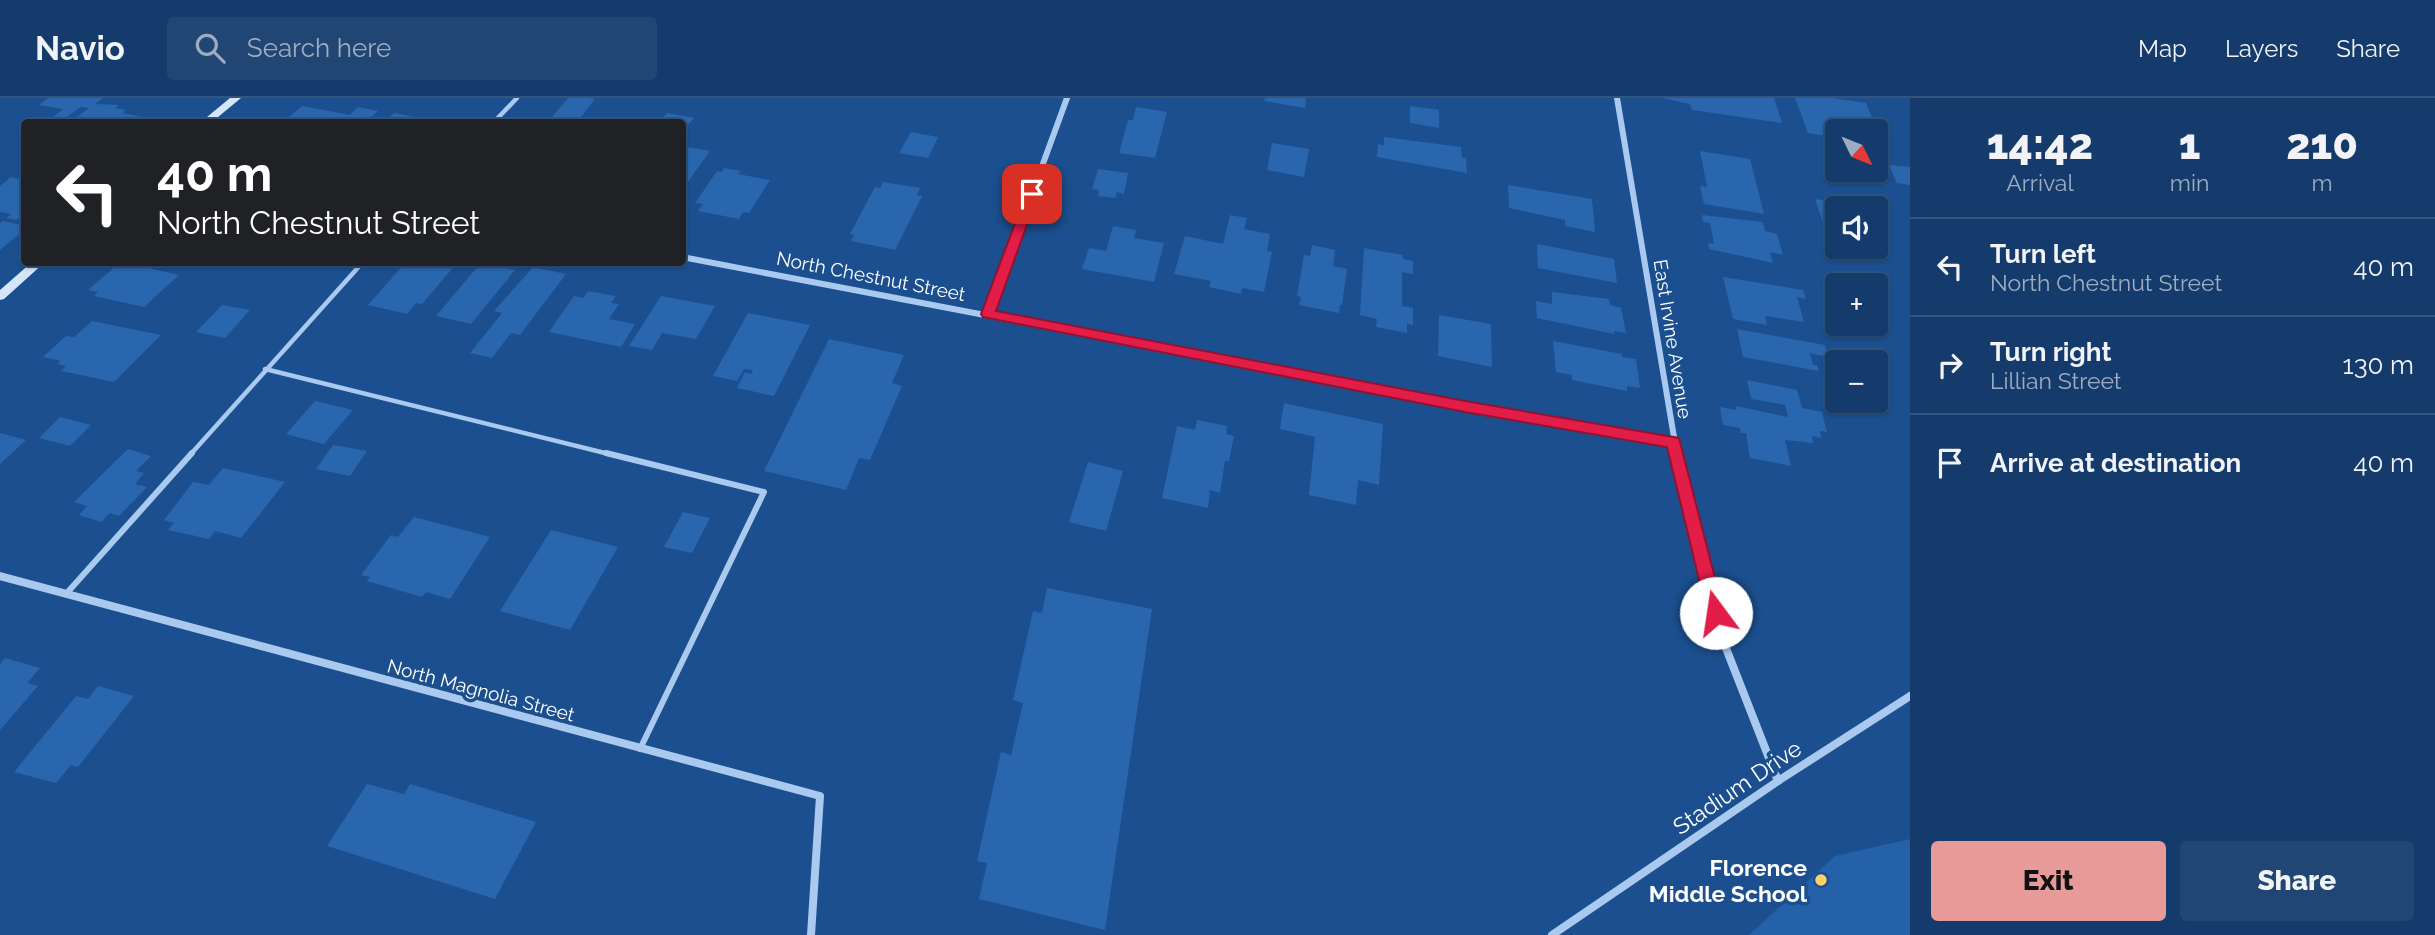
<!DOCTYPE html>
<html lang="en">
<head>
<meta charset="utf-8">
<style>
	body { margin:0; font-family:Raleway,sans-serif; background:#214673; color:#f1f3f6; height:100vh; display:flex; flex-direction:column; font-size:26px; white-space:nowrap }
	* { box-sizing:border-box; margin:0 }
	p { font-size:23px; color:#9dadc1 }
	.icon { flex:none; width:38px; height:38px; fill:none; stroke:currentColor; stroke-width:2; stroke-linecap:round; stroke-linejoin:round }
	.map { position:relative; flex:1; overflow:hidden }
	.sheet { display:flex; flex-direction:column; background:#143b6b; width:525px }
	.sheet>* { flex:none }
	.guide { position:absolute; left:21px; top:21px; width:665px; height:147px; border-radius:7px; box-shadow:0 2px 5px #0004,0 0 0 2px #33557e; background:#202124; color:#fff; overflow:hidden }
	.needle { width:46px; rotate:133deg }
	.fabs { position:absolute; left:1825px; top:21px; display:grid; gap:14px }
	.fabs a { display:grid; place-items:center; width:63px; height:63px; border-radius:7px; background:#143b6b; box-shadow:0 2px 5px #0004,0 0 0 2px #33557e; font-size:35px }
	.pin { position:absolute; display:grid; place-items:center; width:60px; height:60px; color:#fff; margin:-30px; border-radius:14px; box-shadow:0 4px 10px #0006 }
	.me { position:absolute; width:77px; margin:-38px; rotate:346deg; stroke-linejoin:round; filter:drop-shadow(0 0 5px #0008) }
	.turn { display:flex; align-items:center; gap:24px; height:147px; padding:0 21px; font-size:32px }
	.turn .icon { width:91px; height:91px; stroke-width:2.5 }
	.turn b { display:block; font-size:49px; line-height:60px }
	.eta { display:flex; justify-content:space-evenly; align-items:center; height:119px; text-align:center }
	.eta b { font-size:42px; font-weight:800; line-height:49px }
	.button { display:flex; gap:14px; margin-top:auto; padding:14px 21px }
	.button a { flex:1; height:80px; border-radius:7px; background:#e69b98; color:#111; font-size:28px; font-weight:800; line-height:80px; text-align:center }
	.button a+a { background:#214673; color:#f1f3f6 }
	ul { padding:0; list-style:none }
	li { display:flex; align-items:center; gap:21px; height:98px; padding:0 21px; border-top:2px solid #33557e }
	li div { flex:1 }
	li b { display:block; font-size:26px }
	li em { font-style:normal }
	header { display:flex; align-items:center; gap:42px; box-sizing:border-box; height:98px; padding:0 35px; background:#143b6b; border-bottom:2px solid #33557e }
	header strong { font-size:33px }
	nav { display:flex; gap:38px; margin-inline-start:auto; font-size:24px }
	.search { width:490px; height:63px; background:#214673; display:flex; align-items:center; gap:18px; box-sizing:border-box; padding:0 24px; border-radius:7px; color:#9dadc1; font-size:26px }
	main { display:flex; flex:1; min-height:0 }
	.map>svg:first-child { display:block }
	.green { fill:#2461a8 }
	.building { fill:#2a66ad }
	.lines { fill:none; stroke-linecap:round; stroke-linejoin:round }
	.lane-far1 { stroke:#a9c9ee; stroke-width:4.5 }
	.lane { stroke:#a9c9ee; stroke-width:6 }
	.street-far1 { stroke:#a9c9ee; stroke-width:6 }
	.street { stroke:#a9c9ee; stroke-width:8 }
	.secondary { fill:#d6e6fa; fill-rule:evenodd }
	.route { fill:#e11d48; stroke:#92132f; stroke-width:2 }
	.poi-dot { fill:#ffd166; stroke:#1b4f8f; stroke-width:2.5 }
	.labels { text-anchor:middle; dominant-baseline:central; stroke-width:7; stroke-linejoin:round; paint-order:stroke }
	.street-label { font-size:19px; fill:#fff; stroke:#1b4f8f }
	.near-street-label { font-size:23px; fill:#fff; stroke:#1b4f8f }
	.near-poi-label { font-size:23px; font-weight:bold; fill:#fff; stroke:#1b4f8f; text-anchor:end }
</style>
</head>
<body>
<header>
<strong>Navio</strong>
<div class="search"><svg class="icon" aria-label="search" viewBox="0 0 24 24"><circle cx="10" cy="10" r="6"/><path d="M15 15l6 6"/></svg>Search here</div>
<nav><a>Map</a><a>Layers</a><a>Share</a></nav>
</header>
<main>
<div class="map">
<svg width="1910" height="837" viewBox="0 0 1910 837">
	<rect width="100%" height="100%" fill="#1b4f8f"/>
	<polygon class="green" points="1910,741 1910,837 1749,837 1835,758"/>
	<g class="building">
		<polygon points="48,0 103,0 95,6 119,7 115,10 126,12 122,15 154,21 150,24 70,24 89,10 81,9 64,21 53,19 63,11 39,7"/>
		<polygon points="568,0 589,0 595,1 577,24 552,19"/>
		<polygon points="1265,0 1306,0 1305,10 1264,3"/>
		<polygon points="1662,0 1774,0 1782,25 1692,12 1690,6"/>
		<polygon points="1795,0 1833,0 1866,5 1883,46 1876,45 1876,33 1838,33 1838,40 1808,35"/>
		<polygon points="302,8 350,17 358,9 378,13 366,24 283,24"/>
		<polygon points="1410,8 1439,12 1439,30 1410,25"/>
		<polygon points="1136,9 1167,14 1155,60 1119,55 1128,22 1133,22"/>
		<polygon points="394,15 431,22 429,24 384,24"/>
		<polygon points="667,15 694,20 682,34 682,24 660,24"/>
		<polygon points="911,34 938,39 928,60 899,55"/>
		<polygon points="1384,39 1461,49 1462,60 1466,60 1467,75 1377,59 1378,46 1384,47"/>
		<polygon points="1272,45 1309,51 1304,79 1267,72"/>
		<polygon points="682,48 710,53 682,92"/>
		<polygon points="1700,53 1750,61 1764,116 1704,106 1700,88 1707,89"/>
		<polygon points="1889,67 1910,69 1910,87 1897,85"/>
		<polygon points="724,70 741,73 738,76 770,82 749,115 743,114 739,121 698,113 703,106 695,105 717,73 722,74"/>
		<polygon points="1098,71 1128,75 1124,96 1117,94 1115,100 1098,98 1099,92 1092,91"/>
		<polygon points="11,79 24,82 24,118 16,122 6,120 11,116 0,114 0,88"/>
		<polygon points="883,84 920,90 917,97 922,98 895,152 851,143 854,137 850,136 875,89 880,90"/>
		<polygon points="1508,87 1592,101 1595,134 1565,128 1565,122 1509,110"/>
		<polygon points="1815,101 1860,107 1861,110 1838,110 1838,141 1828,139"/>
		<polygon points="1230,117 1247,120 1244,131 1270,136 1267,153 1272,154 1264,194 1242,190 1241,196 1209,189 1211,183 1174,176 1185,138 1223,146"/>
		<polygon points="1702,117 1763,124 1765,133 1777,136 1783,157 1770,154 1773,165 1709,151 1708,145 1714,146 1710,125 1703,124"/>
		<polygon points="3,123 21,127 18,129 24,132 0,152 0,125"/>
		<polygon points="1113,128 1136,132 1134,140 1164,145 1154,184 1082,171 1089,150 1106,153"/>
		<polygon points="1537,146 1614,161 1617,185 1538,170"/>
		<polygon points="1312,147 1335,152 1333,168 1347,171 1342,207 1340,207 1339,215 1299,207 1301,199 1297,198 1304,157 1310,158"/>
		<polygon points="1364,150 1403,157 1403,161 1413,163 1413,176 1402,174 1402,208 1413,210 1413,227 1407,226 1407,235 1376,229 1377,221 1360,217"/>
		<polygon points="406,164 458,164 422,206 416,205 407,216 368,207"/>
		<polygon points="492,164 510,165 506,170 515,172 471,226 436,218 479,167 489,169"/>
		<polygon points="131,166 179,177 144,209 94,198 98,194 88,192 116,168 127,170"/>
		<polygon points="533,169 566,176 520,237 511,235 492,260 470,255 502,215 494,213"/>
		<polygon points="1723,179 1803,192 1806,201 1797,199 1804,224 1765,218 1767,227 1733,221"/>
		<polygon points="588,193 616,198 611,205 619,206 609,221 635,226 621,249 549,234 574,198 583,200"/>
		<polygon points="1552,194 1609,201 1610,207 1621,210 1626,235 1614,233 1614,236 1537,220 1536,203 1552,206"/>
		<polygon points="661,198 715,208 696,241 662,235 652,252 629,248"/>
		<polygon points="222,207 250,212 225,240 196,234"/>
		<polygon points="748,215 810,227 774,298 737,290 745,274 751,276 753,272 744,271 737,283 713,278"/>
		<polygon points="1439,217 1491,226 1492,269 1438,258"/>
		<polygon points="92,223 161,237 114,284 61,273 66,268 57,266 61,263 43,259 66,238 74,239"/>
		<polygon points="1737,231 1825,247 1828,259 1810,255 1813,267 1817,267 1819,273 1743,259"/>
		<polygon points="829,241 904,257 892,285 902,288 870,362 859,360 846,392 764,373"/>
		<polygon points="1553,243 1622,256 1622,259 1636,261 1640,290 1627,288 1627,293 1572,282 1572,277 1556,274"/>
		<polygon points="1747,282 1797,292 1802,310 1822,314 1827,334 1820,333 1821,340 1812,338 1813,345 1785,342 1791,368 1750,360 1746,335 1741,335 1740,330 1723,327 1720,309 1736,312 1736,308 1788,319 1785,307 1751,301"/>
		<polygon points="315,303 353,312 324,346 286,336"/>
		<polygon points="1284,305 1383,326 1379,387 1358,382 1356,407 1309,397 1315,339 1280,331"/>
		<polygon points="60,319 91,327 70,348 39,340"/>
		<polygon points="1197,322 1227,328 1226,336 1234,338 1229,363 1225,363 1220,395 1210,392 1208,410 1162,400 1177,328 1195,332"/>
		<polygon points="0,335 26,342 0,366"/>
		<polygon points="333,347 367,353 350,378 316,371"/>
		<polygon points="128,351 151,358 136,373 144,375 135,386 147,389 119,418 110,415 101,424 79,417 87,408 74,404"/>
		<polygon points="1088,364 1123,373 1106,433 1069,424"/>
		<polygon points="223,370 285,384 241,440 215,433 209,441 168,432 174,425 164,422 193,384 209,387"/>
		<polygon points="683,414 710,420 692,455 664,449"/>
		<polygon points="414,419 490,439 450,501 426,494 422,499 367,483 370,479 361,477 391,437 398,439"/>
		<polygon points="551,432 618,449 570,532 500,513"/>
		<polygon points="1047,490 1152,511 1105,832 979,801 987,765 977,763 1001,654 1011,657 1023,605 1013,602 1033,513 1042,515"/>
		<polygon points="5,560 40,570 27,585 38,588 0,632 0,566"/>
		<polygon points="98,588 134,598 78,669 71,667 56,685 14,674 76,598 88,601"/>
		<polygon points="367,686 404,696 410,686 536,724 495,801 327,748"/>
	</g>
	<g class="lines">
		<g class="lane-far1">
			<polyline points="494,24 517,0"/>
			<polyline points="265,271 613,357"/>
			<polyline points="190,357 363,164"/>
		</g>
		<g class="lane">
			<polyline points="606,355 764,394 640,651"/>
			<polyline points="66,496 192,355"/>
		</g>
		<g class="street-far1">
			<polyline points="1617,0 1677,357"/>
			<polyline points="682,159 1465,309 1674,344"/>
			<polyline points="988,216 1067,0"/>
		</g>
		<g class="street">
			<polyline points="1677,355 1722,540 1778,683"/>
			<polyline points="0,478 820,698 811,837"/>
			<polyline points="1552,837 1778,683 1910,598"/>
		</g>
		<g class="secondary">
			<polygon points="230,0 241,0 212,24 201,24"/>
			<polygon points="32,164 45,164 4,201 0,202 0,192"/>
		</g>
	</g>
	<polygon class="route" points="1032,92 1038,96 996,213 1465,303 1679,340 1724,515 1722,520 1716,523 1710,520 1707,515 1667,349 1465,314 983,219 981,216 1026,96"/>
	<circle class="poi-dot" cx="1821" cy="782" r="7"/>
	<g class="labels">
		<g class="street-label">
			<text transform="translate(871 178) rotate(11)">North Chestnut Street</text>
			<text transform="translate(1673 241) rotate(81)">East Irvine Avenue</text>
			<text transform="translate(481 592) rotate(15)">North Magnolia Street</text>
		</g>
		<g class="near-street-label">
			<text transform="translate(1737 689) rotate(-34)">Stadium Drive</text>
		</g>
		<g class="near-poi-label">
			<text x="1807" y="769">Florence<tspan x="1807" dy="26">Middle School</tspan></text>
		</g>
	</g>
</svg>
<div class="fabs">
<a><svg class="needle" viewBox="-14 -14 28 28"><path d="M0-13l5 13h-10z" fill="#e53935"/><path d="M0 13l5-13h-10z" fill="#9dadc1"/></svg></a>
<a><svg class="icon" aria-label="sound" viewBox="0 0 24 24"><path d="M4 9h4l5-4v14l-5-4H4zM17 9q2 3 0 6"/></svg></a>
<a>+</a>
<a>−</a>
</div>
<div class="pin" style="left:1032px;top:96px;background:#d93025"><svg class="icon" aria-label="arrive" viewBox="0 0 24 24"><path d="M6 21V4h12l-3 4 3 4H6"/></svg></div>
<svg class="me" style="left:1716px;top:515px" viewBox="-20 -20 40 40"><circle r="19" fill="#fff"/><path d="M0-13L10 11 0 6-10 11z" fill="#e11d48"/></svg>
<div class="guide">
<div class="turn"><svg class="icon" aria-label="left" viewBox="0 0 24 24"><path d="M17 20v-9H6M10 6l-5 5 5 5"/></svg><div><b>40 m</b>North Chestnut Street</div></div>
</div>
</div>
<section class="sheet">
<div class="eta">
<div><b>14:42</b><p>Arrival</p></div>
<div><b>1</b><p>min</p></div>
<div><b>210</b><p>m</p></div>
</div>
<ul>
<li><svg class="icon" aria-label="left" viewBox="0 0 24 24"><path d="M17 20v-9H6M10 6l-5 5 5 5"/></svg><div><b>Turn left</b><p>North Chestnut Street</p></div><em>40 m</em></li>
<li><svg class="icon" aria-label="right" viewBox="0 0 24 24"><path d="M7 20v-9h11M14 6l5 5-5 5"/></svg><div><b>Turn right</b><p>Lillian Street</p></div><em>130 m</em></li>
<li><svg class="icon" aria-label="arrive" viewBox="0 0 24 24"><path d="M6 21V4h12l-3 4 3 4H6"/></svg><div><b>Arrive at destination</b></div><em>40 m</em></li>
</ul>
<div class="button"><a>Exit</a><a>Share</a></div>
</section>
</main>
</body>
</html>
